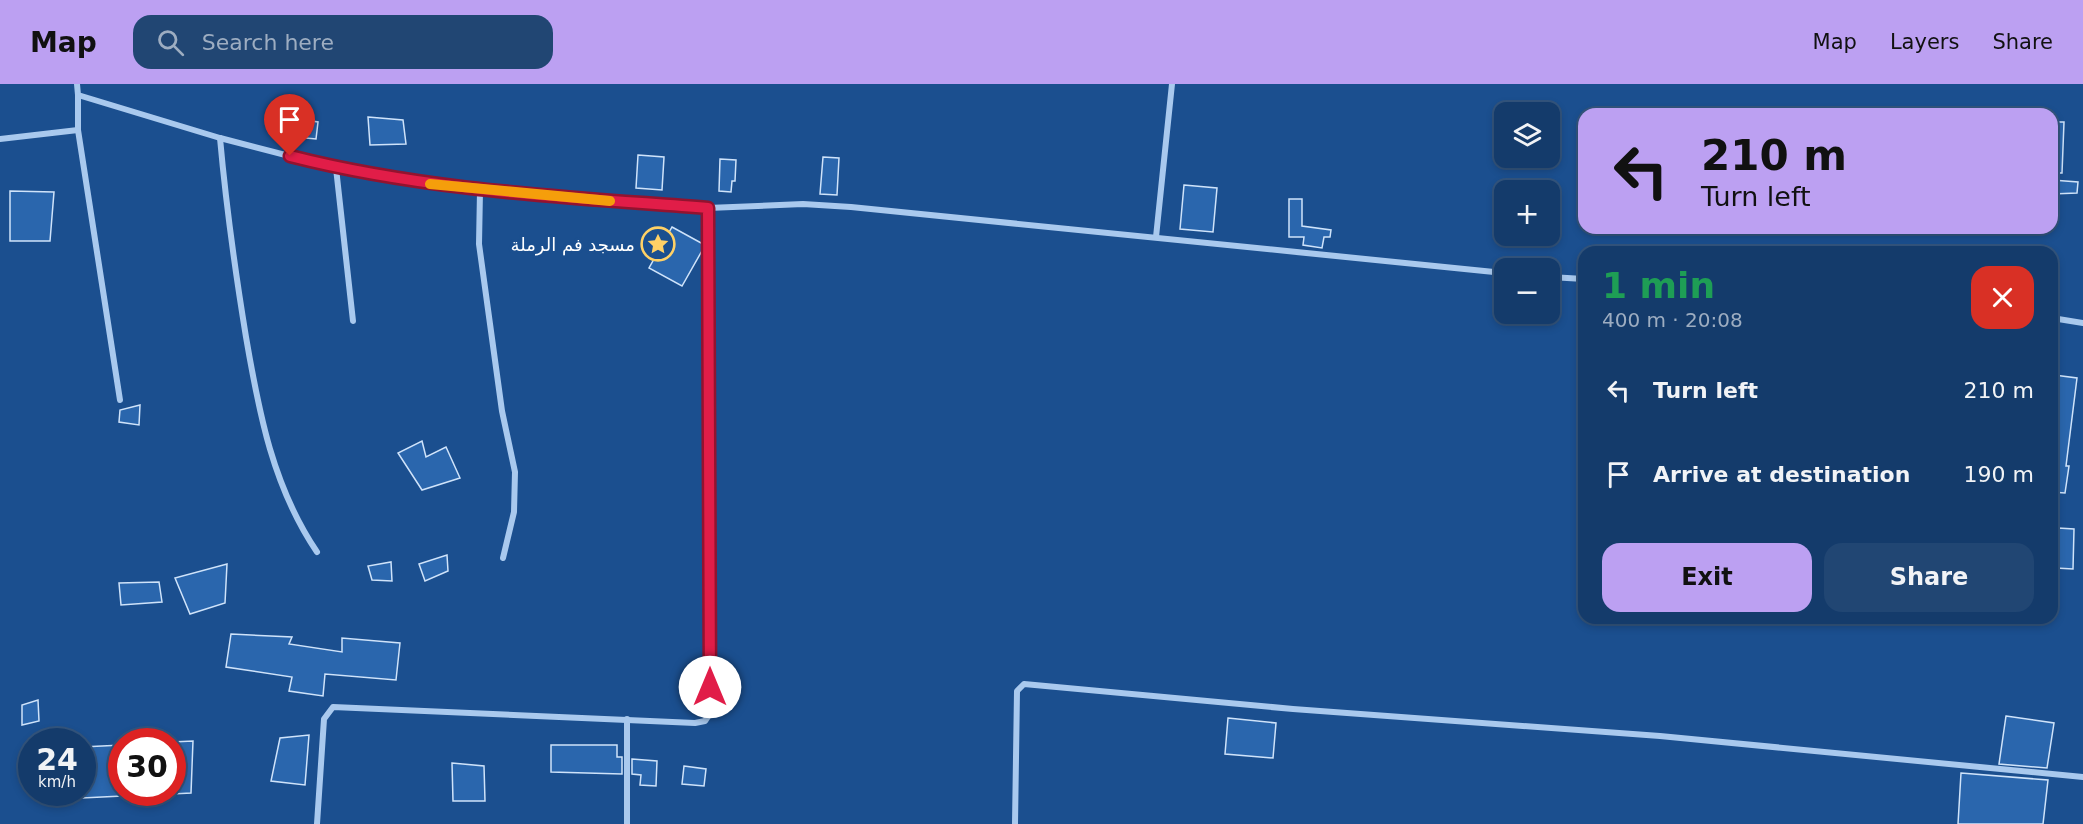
<!DOCTYPE html>
<html lang="en">
<head>
<meta charset="utf-8">
<style>
	body { margin:0; font-family:"DejaVu Sans",Cairo,sans-serif; background:#214673; color:#f1f3f6; height:100vh; display:flex; flex-direction:column; font-size:22px; white-space:nowrap }
	* { box-sizing:border-box; margin:0 }
	p { font-size:20px; color:#9dadc1 }
	.icon { flex:none; width:33px; height:33px; fill:none; stroke:currentColor; stroke-width:2; stroke-linecap:round; stroke-linejoin:round }
	.map { position:relative; flex:1; overflow:hidden }
	.sheet { position:absolute; left:1578px; top:162px; width:480px; height:378px; display:flex; flex-direction:column; background:#143b6b; border-radius:18px; box-shadow:0 3px 9px #0003,0 0 0 2px #33557e }
	.sheet>* { flex:none }
	.guide { position:absolute; left:1578px; top:24px; width:480px; height:126px; border-radius:18px; box-shadow:0 3px 9px #0003,0 0 0 2px #33557e; background:#bca0f2; color:#111; overflow:hidden }
	.buttons { position:absolute; left:1494px; top:18px; display:grid; gap:12px }
	.buttons a { display:grid; place-items:center; width:66px; height:66px; border-radius:12px; background:#143b6b; box-shadow:0 3px 9px #0003,0 0 0 2px #33557e; font-size:30px }
	.speed { position:absolute; left:18px; top:644px; display:flex; gap:12px; font-size:30px; font-weight:700; text-align:center }
	.speed>* { display:grid; place-content:center; width:78px; height:78px; border-radius:50%; background:#143b6b; box-shadow:0 3px 9px #0003,0 0 0 2px #33557e; line-height:1 }
	.speed small { font-size:15px; font-weight:400 }
	.speed .limit { border:9px solid #d22; background:#fff; color:#111 }
	.pin { position:absolute; display:grid; place-items:center; width:51px; height:51px; color:#fff; margin:-62px -26px; border-radius:50% 50% 50% 0; rotate:-45deg; box-shadow:0 0 6px #0007 }
	.pin .icon { rotate:45deg }
	.me { position:absolute; width:66px; margin:-33px; rotate:0deg; stroke-linejoin:round; filter:drop-shadow(0 0 4px #0008) }
	.turn { display:flex; align-items:center; gap:21px; height:126px; padding:0 24px; font-size:27px }
	.turn .icon { width:78px; height:78px; stroke-width:2.5 }
	.turn b { display:block; font-size:42px; line-height:51px }
	.round { display:grid; place-items:center; flex:none; width:63px; height:63px; border-radius:18px; background:#214673 }
	.summary { display:flex; align-items:center; justify-content:space-between; height:102px; padding:0 24px }
	h1 { font-size:36px; font-weight:700; line-height:45px; color:#1e9e55 }
	.button { display:flex; gap:12px; margin-top:auto; padding:12px 24px }
	.button a { flex:1; height:69px; border-radius:18px; background:#bca0f2; color:#111; font-size:24px; font-weight:700; line-height:69px; text-align:center }
	.button a+a { background:#214673; color:#f1f3f6 }
	ul { padding:0; list-style:none }
	li { display:flex; align-items:center; gap:18px; height:84px; padding:0 24px }
	li div { flex:1 }
	li b { display:block; font-size:22px }
	li em { font-style:normal }
	header { display:flex; align-items:center; gap:36px; box-sizing:border-box; height:84px; padding:0 30px; background:#bca0f2; color:#111 }
	header strong { font-size:28px }
	nav { display:flex; gap:33px; margin-inline-start:auto; font-size:21px }
	.search { width:420px; height:54px; background:#214673; display:flex; align-items:center; gap:15px; box-sizing:border-box; padding:0 21px; border-radius:18px; color:#9dadc1; font-size:22px }
	.map>svg:first-child { display:block }
	.building { fill:#2a66ad; stroke:#cfe3fa; stroke-width:1.5 }
	.lines { fill:none; stroke-linecap:round; stroke-linejoin:round }
	.minor { stroke:#a9c9ee; stroke-width:6 }
	.route-casing { stroke:#92132f; stroke-width:15 }
	.route { stroke:#e11d48; stroke-width:10 }
	.slow { stroke:#f59e0b; stroke-width:10 }
	.labels { text-anchor:middle; dominant-baseline:central; stroke-width:6; stroke-linejoin:round; paint-order:stroke }
	.poi-label { font-size:18px; fill:#fff; stroke:#1b4f8f; text-anchor:end }
</style>
</head>
<body>
<header>
<strong>Map</strong>
<div class="search"><svg class="icon" aria-label="search" viewBox="0 0 24 24"><circle cx="10" cy="10" r="6"/><path d="M15 15l6 6"/></svg>Search here</div>
<nav><a>Map</a><a>Layers</a><a>Share</a></nav>
</header>
<div class="map">
<svg width="2083" height="740" viewBox="0 0 2083 740">
	<rect width="100%" height="100%" fill="#1b4f8f"/>
	<g class="building">
		<polygon points="368,33 403,36 406,60 370,61"/>
		<polygon points="292,34 318,38 316,55 295,53"/>
		<polygon points="2052,38 2064,38 2062,89 2052,89"/>
		<polygon points="638,71 664,73 662,106 636,104"/>
		<polygon points="823,73 839,74 837,111 820,110"/>
		<polygon points="720,75 736,76 735,97 732,97 731,108 719,107"/>
		<polygon points="2052,96 2078,98 2077,109 2052,110"/>
		<polygon points="1184,101 1217,104 1213,148 1180,145"/>
		<polygon points="10,107 54,108 50,157 10,157"/>
		<polygon points="1289,115 1302,115 1302,142 1331,146 1330,153 1324,153 1322,164 1303,161 1304,153 1289,153"/>
		<polygon points="672,143 703,160 703,165 682,202 649,184"/>
		<polygon points="2054,291 2077,294 2066,382 2069,382 2065,409 2052,408 2056,366 2052,366"/>
		<polygon points="140,321 139,341 119,338 120,326"/>
		<polygon points="422,357 426,373 446,363 460,394 422,406 398,369"/>
		<polygon points="2058,444 2074,445 2073,485 2056,484"/>
		<polygon points="447,471 448,487 425,497 419,480"/>
		<polygon points="391,478 392,497 372,496 368,482"/>
		<polygon points="227,480 225,519 190,530 175,494"/>
		<polygon points="159,498 162,518 121,521 119,499"/>
		<polygon points="231,550 292,553 289,560 342,568 342,554 400,559 396,596 325,590 323,612 289,607 292,593 226,583"/>
		<polygon points="38,616 39,637 22,641 22,621"/>
		<polygon points="2006,632 2054,639 2047,684 1999,680"/>
		<polygon points="1228,634 1276,639 1273,674 1225,670"/>
		<polygon points="309,651 305,701 271,697 280,654"/>
		<polygon points="193,657 191,709 172,710 172,658"/>
		<polygon points="122,661 122,712 82,714 82,663"/>
		<polygon points="551,661 617,661 617,673 622,673 622,690 551,688"/>
		<polygon points="632,675 657,677 656,702 640,701 641,691 632,690"/>
		<polygon points="452,679 484,682 485,717 453,717"/>
		<polygon points="684,682 706,685 704,702 682,700"/>
		<polygon points="1961,689 2048,696 2043,740 1958,740"/>
	</g>
	<g class="lines">
		<g class="minor">
			<polyline points="77,0 78,11 220,54 336,84 420,99 480,107 708,124 803,120 851,123 1504,189"/>
			<polyline points="78,11 78,46 120,316"/>
			<path d="M220,54C226,121 235,186 246,253C259,329 273,403 317,468"/>
			<polyline points="0,55 78,46"/>
			<polyline points="336,84 353,237"/>
			<polyline points="480,107 479,160 502,327 515,388 514,428 503,474"/>
			<polyline points="1156,153 1172,0"/>
			<polyline points="1550,193 1584,195"/>
			<polyline points="2052,234 2083,239"/>
			<polyline points="627,635 627,740"/>
			<polyline points="317,740 324,635 333,623 695,639 705,637 709,631 708,124"/>
			<polyline points="1015,740 1017,607 1024,600 1293,625 1660,652 2083,693"/>
		</g>
	</g>
	<g class="lines">
		<g class="route-casing">
			<path id="route" d="M290,72C427,107 568,113 708,124L710,603"/>
		</g>
		<use href="#route" class="route"/>
		<polyline class="slow" points="430,100 610,117"/>
	</g>
	<defs>
		<g id="sight-ring" transform="scale(1.725)"><circle r="9.5" fill="#1b4f8f" stroke="#ffd166" stroke-width="1.5"/><path d="M0-6L1.8-2.2L6-1.7L2.9 1.2L3.7 5.4L0 3.3L-3.7 5.4L-2.9 1.2L-6-1.7L-1.8-2.2Z" fill="#ffd166"/></g>
	</defs>
	<g fill-rule="evenodd">
		<use href="#sight-ring" x="658" y="160"/>
	</g>
	<g class="labels">
		<g class="poi-label">
			<text x="635" y="160">مسجد فم الرملة</text>
		</g>
	</g>
</svg>
<div class="buttons">
<a><svg class="icon" aria-label="layers" viewBox="0 0 24 24"><path d="M12 4l9 5-9 5-9-5zM3 14l9 5 9-5"/></svg></a>
<a>+</a>
<a>−</a>
</div>
<div class="speed"><div>24<small>km/h</small></div><div class="limit">30</div></div>
<div class="pin" style="left:290px;top:72px;background:#d93025"><svg class="icon" aria-label="arrive" viewBox="0 0 24 24"><path d="M6 21V4h12l-3 4 3 4H6"/></svg></div>
<svg class="me" style="left:710px;top:603px" viewBox="-20 -20 40 40"><circle r="19" fill="#fff"/><path d="M0-13L10 11 0 6-10 11z" fill="#e11d48"/></svg>
<div class="guide">
<div class="turn"><svg class="icon" aria-label="left" viewBox="0 0 24 24"><path d="M17 20v-9H6M10 6l-5 5 5 5"/></svg><div><b>210 m</b>Turn left</div></div>
</div>
<section class="sheet">
<div class="summary"><div><h1>1 min</h1><p>400 m · 20:08</p></div><a class="round" style="background:#d93025;color:#fff"><svg class="icon" aria-label="close" viewBox="0 0 24 24"><path d="M6 6l12 12M18 6L6 18"/></svg></a></div>
<ul>
<li><svg class="icon" aria-label="left" viewBox="0 0 24 24"><path d="M17 20v-9H6M10 6l-5 5 5 5"/></svg><div><b>Turn left</b></div><em>210 m</em></li>
<li><svg class="icon" aria-label="arrive" viewBox="0 0 24 24"><path d="M6 21V4h12l-3 4 3 4H6"/></svg><div><b>Arrive at destination</b></div><em>190 m</em></li>
</ul>
<div class="button"><a>Exit</a><a>Share</a></div>
</section>
</div>
</body>
</html>
